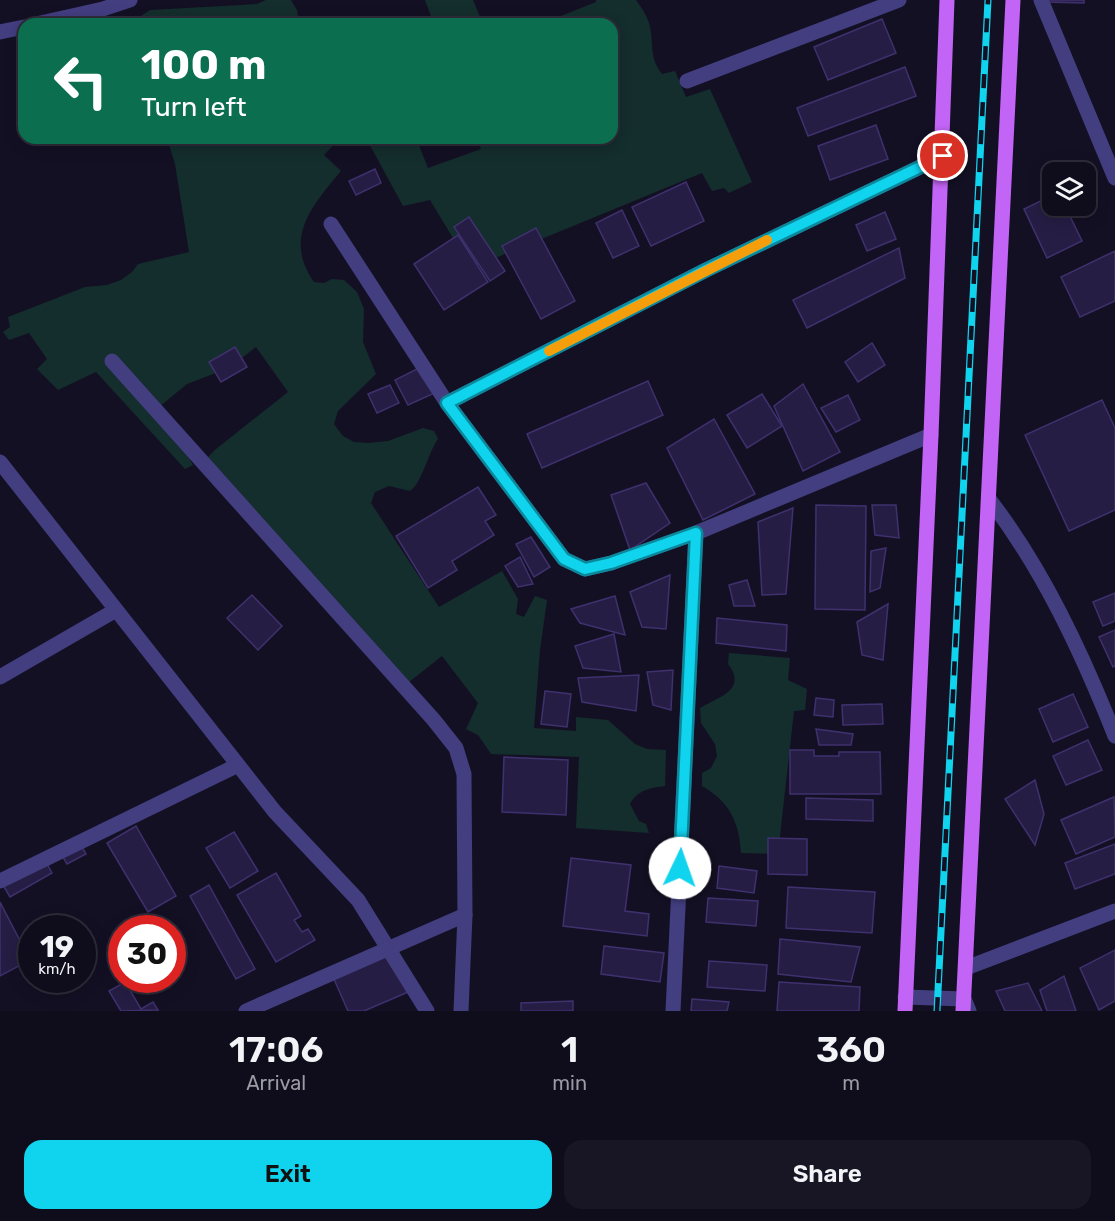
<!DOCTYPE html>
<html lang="en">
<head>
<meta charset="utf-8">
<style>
	body { margin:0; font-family:Rubik,sans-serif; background:#181524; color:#f1f3f6; height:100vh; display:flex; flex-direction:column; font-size:22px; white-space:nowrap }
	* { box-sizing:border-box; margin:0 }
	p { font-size:20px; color:#9b9ba3 }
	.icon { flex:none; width:33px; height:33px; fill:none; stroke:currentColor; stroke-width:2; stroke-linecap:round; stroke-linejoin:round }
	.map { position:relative; height:1011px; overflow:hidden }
	.panel { display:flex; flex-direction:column; background:#0f0c1b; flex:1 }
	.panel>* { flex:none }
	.top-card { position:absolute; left:18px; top:18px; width:600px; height:126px; border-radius:18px; box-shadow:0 3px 15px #0003,0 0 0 2px #2f2c3a; background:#0b6e4f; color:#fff; overflow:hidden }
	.fabs { position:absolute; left:1042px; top:162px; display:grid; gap:12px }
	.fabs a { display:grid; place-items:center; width:54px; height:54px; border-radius:12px; background:#0f0c1b; box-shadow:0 3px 15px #0003,0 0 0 2px #2f2c3a; font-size:30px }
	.speed { position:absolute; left:18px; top:915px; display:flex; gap:12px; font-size:30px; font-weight:700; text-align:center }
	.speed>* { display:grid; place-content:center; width:78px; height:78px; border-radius:50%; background:#0f0c1b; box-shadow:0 3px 15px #0003,0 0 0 2px #2f2c3a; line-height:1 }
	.speed small { font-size:15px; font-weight:400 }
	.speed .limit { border:9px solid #d22; background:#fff; color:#111 }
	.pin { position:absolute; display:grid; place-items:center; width:51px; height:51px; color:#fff; margin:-26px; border:3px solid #fff; border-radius:50%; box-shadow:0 2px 6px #0007 }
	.me { position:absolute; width:66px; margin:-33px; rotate:3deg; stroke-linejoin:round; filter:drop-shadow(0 0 4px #0008) }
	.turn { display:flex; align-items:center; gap:21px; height:126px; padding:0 24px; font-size:27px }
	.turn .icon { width:78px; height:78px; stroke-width:2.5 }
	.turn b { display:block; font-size:42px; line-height:51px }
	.eta { display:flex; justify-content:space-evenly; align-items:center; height:102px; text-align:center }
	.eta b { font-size:36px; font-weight:600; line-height:42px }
	.button { display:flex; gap:12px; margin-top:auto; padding:12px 24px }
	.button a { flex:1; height:69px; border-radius:18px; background:#10d3ee; color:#111; font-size:24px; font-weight:600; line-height:69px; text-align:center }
	.button a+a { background:#181524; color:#f1f3f6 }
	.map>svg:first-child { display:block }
	.green { fill:#142d2d }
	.building { fill:#261d44; stroke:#3f316e; stroke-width:1.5 }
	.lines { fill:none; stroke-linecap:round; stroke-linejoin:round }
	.minor { stroke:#423e80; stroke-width:15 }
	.major { stroke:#c264f5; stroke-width:15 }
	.rail-casing { stroke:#10d3ee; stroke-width:7 }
	.rail { stroke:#141024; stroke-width:4.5; stroke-dasharray:14; stroke-linecap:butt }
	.route-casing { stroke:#0a899b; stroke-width:15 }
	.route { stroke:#10d3ee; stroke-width:10 }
	.slow { stroke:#f59e0b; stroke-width:10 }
</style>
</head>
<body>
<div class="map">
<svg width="1115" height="1011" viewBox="0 0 1115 1011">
	<rect width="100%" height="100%" fill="#141024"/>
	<g class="green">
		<polygon points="266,0 291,0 297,10 299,24 129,24 150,10 241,5 257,4"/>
		<polygon points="425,0 473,0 483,24 434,24"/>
		<path d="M596,0H636C642,8 648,17 650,27C654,46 649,57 662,74L675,71L686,97L710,89L752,182L729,193L724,188L712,191L702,173L471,268L430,200L403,206L366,138H416L428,168L481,149L477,138H612V24H541L596,2Z"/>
		<path d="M167,138H340L324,155L341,171C312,206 283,238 314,282L324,283L332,279L344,280L357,292L364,309L363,342L376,374L338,411L334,424L343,436L354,442L368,443L388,441L423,428L434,431L438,439C428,453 422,483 410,491L389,486L375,492L371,503L439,607L502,571L518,599L516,614L524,617L535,596L547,600L540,650L534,728L576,731V717L608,720L635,744L647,749L666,750L665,786C649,788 638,790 630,804L639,821L646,824L649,833L576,828L579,757L491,754L478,735L466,729L478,703L442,656L404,686L205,460L216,449L288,392L256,347L229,368L187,384L159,407L193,465L185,469L96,372L58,390L37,369L47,359L29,333L9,340L3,332L10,327L8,317L85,287L107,285L121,280L132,272L138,264L189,252L175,164Z"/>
		<path d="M729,653L790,658L788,680L807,689L805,710L794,711L778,854L741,853C739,822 730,802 702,786V773L711,768L717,756L715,744L701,723L700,708C718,697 748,690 728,664Z"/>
	</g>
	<g class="building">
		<polygon points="1046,0 1084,0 1084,3 1046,2"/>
		<polygon points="882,19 896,53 828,80 814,47"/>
		<polygon points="905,67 916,96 808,136 797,108"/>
		<polygon points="876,125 888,159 830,180 818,146"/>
		<polygon points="375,169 381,183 356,195 349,181"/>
		<polygon points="686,182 704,221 651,246 632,207"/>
		<polygon points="1053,195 1053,206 1065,206 1082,241 1047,258 1024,209"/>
		<polygon points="622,210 639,246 613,258 596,223"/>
		<polygon points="885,212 896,239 867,251 856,225"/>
		<polygon points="469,217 505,271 490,281 454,227"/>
		<polygon points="536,228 575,301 541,319 502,246"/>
		<polygon points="458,235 488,282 444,310 414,264"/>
		<polygon points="899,248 905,278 807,328 793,300"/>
		<polygon points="1115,251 1115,301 1080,317 1061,277"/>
		<polygon points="872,343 885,365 858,382 845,362"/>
		<polygon points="235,347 247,367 221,382 209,362"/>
		<polygon points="421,367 437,392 408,405 395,380"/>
		<polygon points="648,381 663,415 542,468 527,434"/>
		<polygon points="803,384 840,452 803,471 774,406"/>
		<polygon points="390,385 399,403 377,413 368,394"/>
		<polygon points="762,394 782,426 747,448 727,415"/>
		<polygon points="848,395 860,420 836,432 821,408"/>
		<polygon points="1102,400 1115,428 1115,510 1069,531 1025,435"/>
		<polygon points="714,419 755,494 703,520 667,448"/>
		<polygon points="646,483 670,523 630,550 611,495"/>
		<polygon points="478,487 496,515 485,521 494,535 452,561 457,570 428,588 396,536"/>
		<polygon points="816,505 866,506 865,610 815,609"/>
		<polygon points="872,505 896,505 899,538 875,535"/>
		<polygon points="793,508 786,594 762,595 758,522"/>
		<polygon points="531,537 550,567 534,577 516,544"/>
		<polygon points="886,548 880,588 870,592 871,551"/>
		<polygon points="520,557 533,584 518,587 505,566"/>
		<polygon points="670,575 666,629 642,627 630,592"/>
		<polygon points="747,580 755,606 734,606 729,585"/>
		<polygon points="1115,593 1115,621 1103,626 1093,602"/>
		<polygon points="252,595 282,626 258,650 227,618"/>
		<polygon points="615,596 625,635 580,623 571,609"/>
		<polygon points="888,604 883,660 862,655 857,622"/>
		<polygon points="717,618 787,625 786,651 716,643"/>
		<polygon points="1115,630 1115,666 1113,667 1099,637"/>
		<polygon points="614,634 621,672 583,668 575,646"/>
		<polygon points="673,670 671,710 653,705 647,672"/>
		<polygon points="639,675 636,711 582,702 578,678"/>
		<polygon points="545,691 571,694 567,727 541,724"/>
		<polygon points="1073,694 1088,727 1053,742 1039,709"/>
		<polygon points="816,698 834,700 833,717 814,715"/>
		<polygon points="882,704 883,724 843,725 842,705"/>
		<polygon points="816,729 853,734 851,745 819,745"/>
		<polygon points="1088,740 1102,770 1066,785 1053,756"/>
		<polygon points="790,750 814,750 814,756 839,756 839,752 880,752 881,794 790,794"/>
		<polygon points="504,757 568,760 566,815 502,812"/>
		<polygon points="1035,780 1044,814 1035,845 1005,799"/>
		<polygon points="1114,797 1115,837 1076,854 1061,820"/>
		<polygon points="806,798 873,800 873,821 806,819"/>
		<polygon points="136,826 176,896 148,912 107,843"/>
		<polygon points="234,832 258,871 230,888 206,848"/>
		<polygon points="76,837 86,854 67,864 58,848"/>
		<polygon points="768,838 807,839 807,875 768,874"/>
		<polygon points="1115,844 1115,874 1075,889 1065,863"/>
		<polygon points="42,855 52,873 10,897 0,880"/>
		<polygon points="571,858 631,865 625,911 649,914 647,936 563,926"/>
		<polygon points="719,866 757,871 754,893 717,888"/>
		<polygon points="276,873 301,916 294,920 302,932 308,929 315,940 276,962 237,895"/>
		<polygon points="209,885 255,969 236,979 190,896"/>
		<polygon points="788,887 875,892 872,933 786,928"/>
		<polygon points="708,898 758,901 756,926 706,922"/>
		<polygon points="0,902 30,960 0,976"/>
		<polygon points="780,939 860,947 851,982 778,974"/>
		<polygon points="604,946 664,953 660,982 601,974"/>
		<polygon points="397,949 415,989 364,1011 348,1011 333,977"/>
		<polygon points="1115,950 1115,1001 1099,1010 1080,968"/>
		<polygon points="709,961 767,965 765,991 707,987"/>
		<polygon points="1064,976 1076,1011 1047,1011 1040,990"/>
		<polygon points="125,982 141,1009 153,1002 158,1010 121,1011 109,991"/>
		<polygon points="779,982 860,987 859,1011 777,1011"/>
		<polygon points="1028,983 1042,1011 1005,1011 996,991"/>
		<polygon points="692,999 729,1002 727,1011 691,1011"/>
		<polygon points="573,1001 573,1011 521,1011 521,1003"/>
	</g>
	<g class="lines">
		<g class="minor">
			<polyline points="1041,0 1115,178"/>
			<polyline points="36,24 103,9 130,0"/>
			<polyline points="0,32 24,27"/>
			<polyline points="687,81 899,0"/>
			<polyline points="331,224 447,403 564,559 585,569 611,563 696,533 931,435"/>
			<polyline points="112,361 433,719 456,748 464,774 465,915 461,1011"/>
			<polyline points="447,403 706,270 943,156"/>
			<polyline points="0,462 275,812 358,900 427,1011"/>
			<path d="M989,499C1043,569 1082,653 1115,736"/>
			<polyline points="0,677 116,610"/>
			<polyline points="0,881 238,765"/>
			<polyline points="966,968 1115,911"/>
			<polyline points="905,997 964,999 969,1011"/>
			<polyline points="246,1011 465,915"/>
			<polyline points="673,1011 696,533"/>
		</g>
		<g class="major">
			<polyline points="905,1011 931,435 947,0"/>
			<polyline points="963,1011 1013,0"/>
		</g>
		<g class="rail-casing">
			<polyline id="rail" points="937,1011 988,0"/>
		</g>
		<use href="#rail" class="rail"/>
	</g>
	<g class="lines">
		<g class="route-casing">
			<polyline id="route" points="680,868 696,533 611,563 585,569 564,559 447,403 706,270 943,156"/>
		</g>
		<use href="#route" class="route"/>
		<polyline class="slow" points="549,351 767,240"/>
	</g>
</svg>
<div class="fabs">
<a><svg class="icon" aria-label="layers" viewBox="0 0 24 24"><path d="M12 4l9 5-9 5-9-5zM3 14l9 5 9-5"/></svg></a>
</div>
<div class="speed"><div>19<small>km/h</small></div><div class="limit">30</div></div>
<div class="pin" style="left:943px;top:156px;background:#d93025"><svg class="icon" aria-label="arrive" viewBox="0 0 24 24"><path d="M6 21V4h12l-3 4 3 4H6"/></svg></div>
<svg class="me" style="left:680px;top:868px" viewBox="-20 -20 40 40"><circle r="19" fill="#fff"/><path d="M0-13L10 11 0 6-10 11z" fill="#10d3ee"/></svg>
<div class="top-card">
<div class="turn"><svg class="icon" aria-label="left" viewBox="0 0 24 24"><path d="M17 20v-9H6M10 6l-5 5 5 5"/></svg><div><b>100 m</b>Turn left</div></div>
</div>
</div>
<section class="panel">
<div class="eta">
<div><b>17:06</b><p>Arrival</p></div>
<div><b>1</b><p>min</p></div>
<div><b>360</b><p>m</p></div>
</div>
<div class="button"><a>Exit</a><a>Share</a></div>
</section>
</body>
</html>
